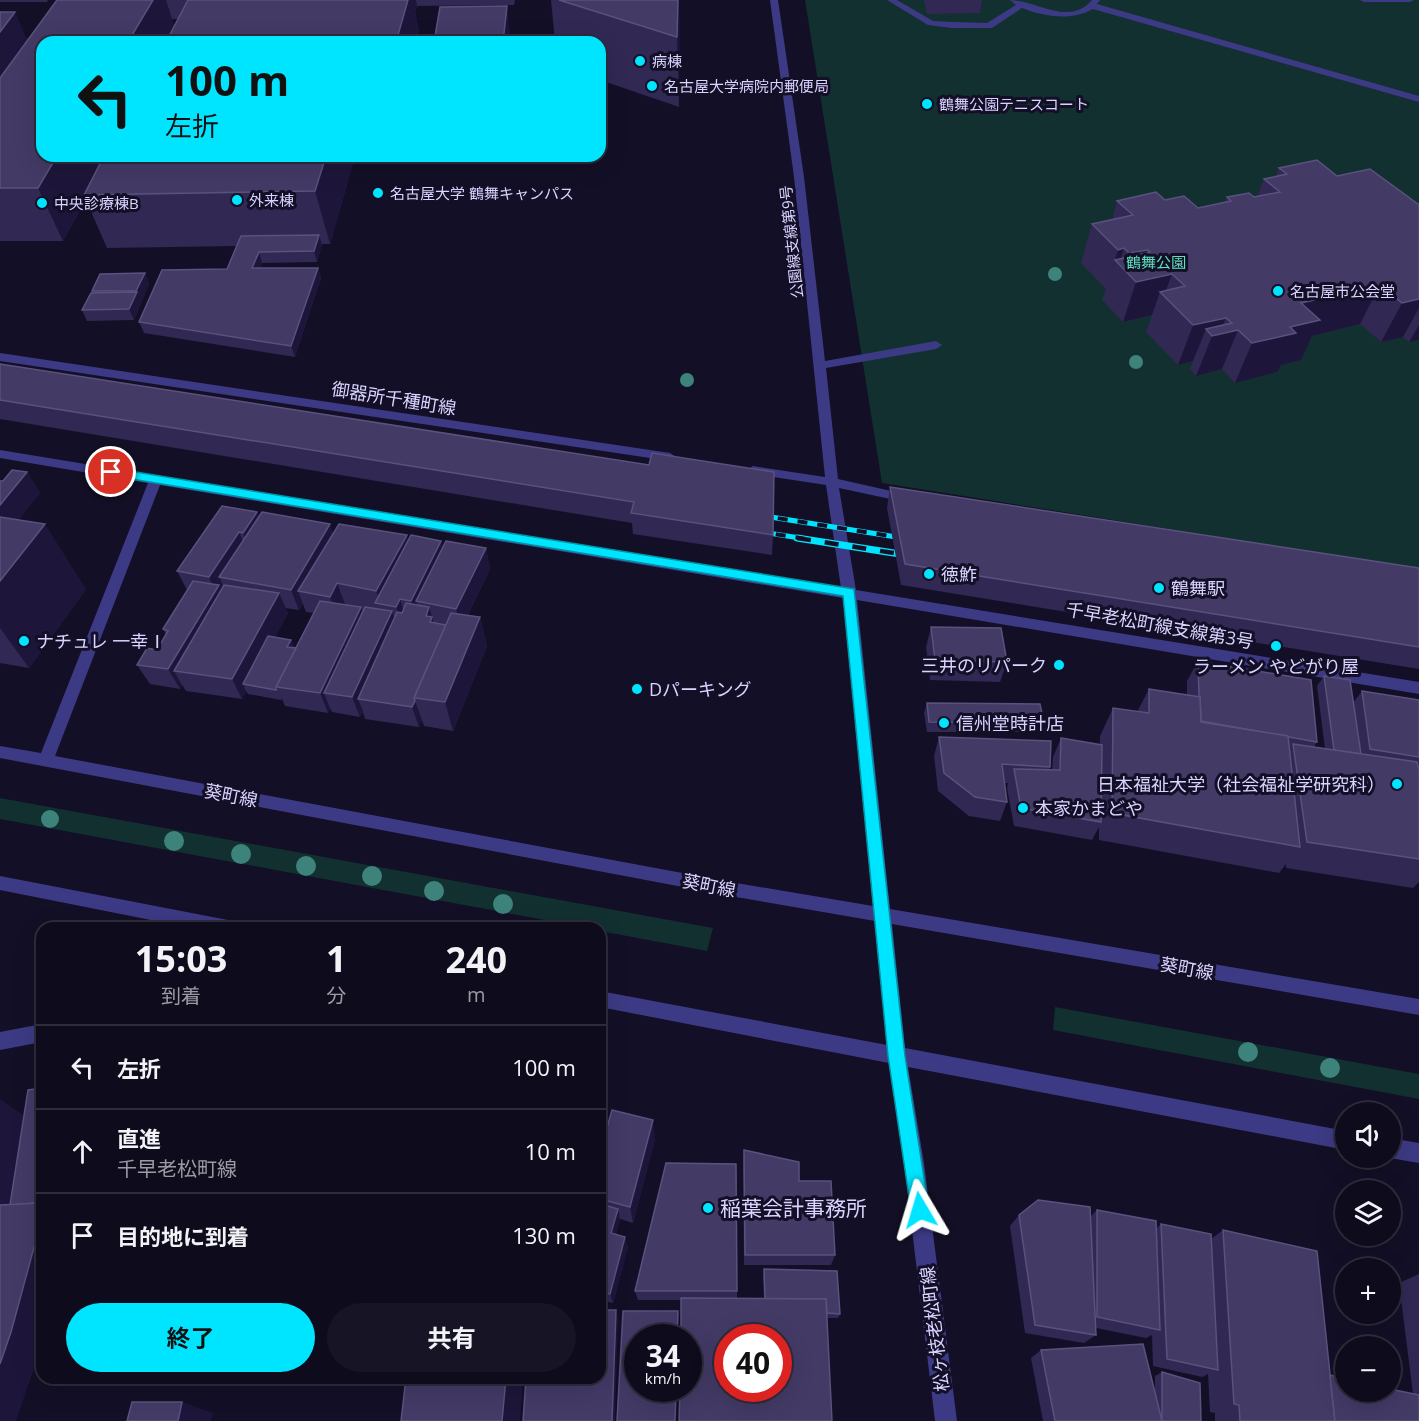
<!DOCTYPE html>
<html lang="ja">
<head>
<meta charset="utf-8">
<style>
	body { margin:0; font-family:"Open Sans","Noto Sans JP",sans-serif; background:#171425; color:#f1f3f6; height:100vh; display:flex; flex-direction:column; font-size:22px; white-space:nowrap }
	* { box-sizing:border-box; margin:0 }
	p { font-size:20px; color:#9b9ba3 }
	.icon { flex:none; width:33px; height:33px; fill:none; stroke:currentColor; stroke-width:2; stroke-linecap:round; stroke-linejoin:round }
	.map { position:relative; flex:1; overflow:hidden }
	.sheet { position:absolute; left:36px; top:922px; width:570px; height:462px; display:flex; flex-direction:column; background:#0e0b1c; border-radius:18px; box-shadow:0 6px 24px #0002,0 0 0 2px #2e2b3b }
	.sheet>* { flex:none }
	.banner { position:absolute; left:36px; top:36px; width:570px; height:126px; border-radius:18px; box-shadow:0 6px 24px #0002,0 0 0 2px #2e2b3b; background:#00e5ff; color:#111; overflow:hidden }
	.tools { position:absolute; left:1335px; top:1102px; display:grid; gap:12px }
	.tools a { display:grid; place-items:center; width:66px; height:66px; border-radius:50%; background:#0e0b1c; box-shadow:0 6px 24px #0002,0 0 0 2px #2e2b3b; font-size:30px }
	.speed { position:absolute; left:624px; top:1324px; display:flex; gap:12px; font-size:30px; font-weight:700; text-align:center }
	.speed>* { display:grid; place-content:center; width:78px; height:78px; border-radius:50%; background:#0e0b1c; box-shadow:0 6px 24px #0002,0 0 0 2px #2e2b3b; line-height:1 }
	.speed small { font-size:15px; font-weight:400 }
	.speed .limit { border:9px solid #d22; background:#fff; color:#111 }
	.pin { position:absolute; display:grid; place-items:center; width:51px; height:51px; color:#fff; margin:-26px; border:3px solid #fff; border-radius:50%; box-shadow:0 2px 6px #0007 }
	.me { position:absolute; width:66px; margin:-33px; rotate:353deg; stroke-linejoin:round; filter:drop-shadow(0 0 4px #0008) }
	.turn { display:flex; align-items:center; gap:21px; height:126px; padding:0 30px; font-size:27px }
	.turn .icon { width:78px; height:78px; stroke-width:2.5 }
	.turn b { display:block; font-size:42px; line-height:51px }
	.eta { display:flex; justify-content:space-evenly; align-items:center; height:102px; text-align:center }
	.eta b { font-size:36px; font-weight:700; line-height:42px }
	.button { display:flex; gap:12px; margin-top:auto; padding:12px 30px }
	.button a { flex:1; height:69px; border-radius:36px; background:#00e5ff; color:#111; font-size:24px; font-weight:700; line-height:69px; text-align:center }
	.button a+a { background:#171425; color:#f1f3f6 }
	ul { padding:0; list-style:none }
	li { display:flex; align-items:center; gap:18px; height:84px; padding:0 30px; border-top:2px solid #2e2b3b }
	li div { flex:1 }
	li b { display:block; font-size:22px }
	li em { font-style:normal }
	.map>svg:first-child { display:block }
	.green { fill:#12302f }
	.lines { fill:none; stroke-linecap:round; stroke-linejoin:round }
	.minor { fill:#3d3a85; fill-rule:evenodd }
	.rail-far1-casing { stroke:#00e5ff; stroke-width:5 }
	.rail-casing { stroke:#00e5ff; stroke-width:7 }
	.rail-far1 { stroke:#130f26; stroke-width:4; stroke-dasharray:10; stroke-linecap:butt }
	.rail { stroke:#130f26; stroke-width:4.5; stroke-dasharray:14; stroke-linecap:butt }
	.tree { fill:#3d827b }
	.wall { fill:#312854; fill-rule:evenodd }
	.shaded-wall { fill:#1d163a }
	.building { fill:#433a66; stroke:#5a527e; stroke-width:1.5; fill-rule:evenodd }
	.route { fill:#00e5ff; stroke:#0095a6; stroke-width:1.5 }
	.poi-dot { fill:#00e5ff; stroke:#130f26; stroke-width:2 }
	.labels { text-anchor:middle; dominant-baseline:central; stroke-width:6; stroke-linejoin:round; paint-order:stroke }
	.far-poi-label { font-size:15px; fill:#d9d4ff; stroke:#130f26; text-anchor:start }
	.far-street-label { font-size:15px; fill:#d9d4ff; stroke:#130f26 }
	.far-park-label { font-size:15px; fill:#5fe0c0; stroke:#130f26 }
	.street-label { font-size:18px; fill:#d9d4ff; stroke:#130f26 }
	.poi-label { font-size:18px; fill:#d9d4ff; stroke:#130f26; text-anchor:start }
	.near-poi-label { font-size:21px; fill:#d9d4ff; stroke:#130f26; text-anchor:start }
</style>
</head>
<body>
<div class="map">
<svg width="1419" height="1421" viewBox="0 0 1419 1421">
	<rect width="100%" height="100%" fill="#130f26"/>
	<g class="green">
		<polygon points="805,0 1419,0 1419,569 882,483"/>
		<polygon points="0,798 713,928 707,951 600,931 600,928 588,928 0,819"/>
		<polygon points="1055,1007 1419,1074 1419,1099 1053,1030"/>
	</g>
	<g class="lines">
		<g class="minor">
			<path d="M770,0H778L804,177L825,361L936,341L942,345L936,349L826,368L838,479L909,495L915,499L909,503L839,488L856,590L1419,682V694L857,600L890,909L1419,999V1015L892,924L905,1048L1346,1131V1150L908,1067L924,1163L957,1421H935L904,1163L889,1063L600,1007V991L887,1045L875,921L736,897L0,758V746L41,753L148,483L0,458V450L841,588L826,485L753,474L747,470L753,466L825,477L794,177ZM160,485L843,598L873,906L736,883L55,756Z"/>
			<path d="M887,0H897L933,21L952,22L987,23L1016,5L1010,0C1036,0 1069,27 1092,0H1100L1097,4L1419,96V102L1093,9C1071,21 1045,17 1022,8L992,28H952L928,25Z"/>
			<polygon points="1360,0 1414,0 1410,2 1364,2"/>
			<polygon points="0,353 670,453 676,457 670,461 0,361"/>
			<polygon points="0,876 228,920 234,922 237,928 191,928 0,890"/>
			<polygon points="42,1024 42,1042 0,1050 0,1032"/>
			<polygon points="1390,1138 1419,1143 1419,1163 1390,1158"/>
		</g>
		<g class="rail-far1-casing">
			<g id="rail-far1">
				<polyline points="758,515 909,539"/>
				<polyline points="756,531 806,539"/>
			</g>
		</g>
		<g class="rail-casing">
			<g id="rail">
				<polyline points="797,538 913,556"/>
				<polyline points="900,538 909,539"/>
			</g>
		</g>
		<use href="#rail-far1" class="rail-far1"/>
		<use href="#rail" class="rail"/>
	</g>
	<g class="tree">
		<circle cx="1055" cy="274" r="7"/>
		<circle cx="1136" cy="362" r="7"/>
		<circle cx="687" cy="380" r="7"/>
		<circle cx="50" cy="819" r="9"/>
		<circle cx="174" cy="841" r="10"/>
		<circle cx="241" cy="854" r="10"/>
		<circle cx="306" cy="866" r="10"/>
		<circle cx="372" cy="876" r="10"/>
		<circle cx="434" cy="891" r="10"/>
		<circle cx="503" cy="904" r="10"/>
		<circle cx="1248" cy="1052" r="10"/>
		<circle cx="1330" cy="1068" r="10"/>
	</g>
	<g class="wall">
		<polygon points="0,0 48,0 47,2 0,2"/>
		<path d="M57,0H515L514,5L417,6L415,11L420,38L419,42H42L355,156L330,244H322L317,262L262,263L260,268H318L321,278L295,357L144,333L139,322L227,269L237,246L107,248L86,200L63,241H0V12L28,40ZM172,19H178L174,26Z"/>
		<polygon points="551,0 679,0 679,107 600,80 600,42 555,42"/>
		<polygon points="924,0 982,0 980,13 927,14"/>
		<polygon points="1279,168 1337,176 1419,204 1419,340 1409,342 1403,337 1381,342 1360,324 1312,336 1301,360 1281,365 1277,372 1235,383 1222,369 1196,376 1190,369 1193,361 1178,365 1146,332 1152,315 1123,322 1102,300 1106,289 1081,263 1092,224 1112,220 1117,201 1165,200 1198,208 1225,203 1227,197 1257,197 1264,179 1275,177"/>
		<polygon points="145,273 149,284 134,320 87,321 82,310 92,293 92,291"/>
		<polygon points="0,364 649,465 773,535 772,555 633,534 632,523 0,419"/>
		<polygon points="27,472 40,493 18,520 86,589 29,668 0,663 0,481 3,481"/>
		<polygon points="890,487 1419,568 1419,669 901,585 887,508"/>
		<path d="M257,512L259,517L333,532L409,541H441L443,548H486L490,569L468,615L480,617L487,646L453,731L424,726L422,720L419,727L365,719L363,712L360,717L332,712L330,708L328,713L285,706L282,699L281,700L248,694L246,691L242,699L186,691L182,685L180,689L150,684L137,665L157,650L166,635L163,629L187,590L177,571ZM303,604L306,612L314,613L295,648L291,640L275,637L288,613L285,608L299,610Z"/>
		<polygon points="931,627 1007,662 1000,682 930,680 926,647"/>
		<polygon points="1198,661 1317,742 1314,747 1325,749 1317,686 1324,676 1353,703 1362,691 1419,700 1419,882 1413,888 1286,868 1286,864 1279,873 1099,840 1099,827 1092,840 1014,826 1007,788 1008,783 1005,783 1007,802 1000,821 969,816 938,791 934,756 939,737 1050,767 1049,770 1052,770 1053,757 1061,738 1100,745 1100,736 1113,708 1137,712 1149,689 1187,695 1187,681"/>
		<polygon points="927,703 1044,723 1040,732 927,732 924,713"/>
		<polygon points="655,1139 633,1223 620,1219 616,1234 628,1247 613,1303 600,1300 600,1217 601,1214 600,1214 600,1152"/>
		<polygon points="744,1150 799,1181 835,1255 831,1265 744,1265 743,1162"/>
		<polygon points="1097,1210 1157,1228 1161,1224 1211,1239 1223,1230 1330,1375 1413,1394 1399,1283 1419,1274 1419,1421 1215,1421 1215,1413 1210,1412 1208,1374 1202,1377 1153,1366 1152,1335 1146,1338 1096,1328 1096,1335 1084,1343 1025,1333 1010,1226 1019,1215 1090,1217"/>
		<polygon points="764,1269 840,1314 838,1318 827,1318 681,1300 638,1300 635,1291 737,1291 737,1298 764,1299 763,1274"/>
		<polygon points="1041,1350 1155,1391 1155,1376 1162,1372 1201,1421 1043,1421 1031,1358"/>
	</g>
	<g class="shaded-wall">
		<polygon points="153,0 166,0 178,37 175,42 128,42"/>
		<polygon points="408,0 416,0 417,6 415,11 420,38 419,42 396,42"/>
		<polygon points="678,0 679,0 680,29 679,107 677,37"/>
		<polygon points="507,6 510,34 510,42 503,42"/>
		<polygon points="15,12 31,49 0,89 0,32"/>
		<polygon points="57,156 111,156 84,195 86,200 63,241 38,188"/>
		<polygon points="326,156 355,156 330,244 315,191"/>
		<polygon points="319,235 322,245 317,262 314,251"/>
		<polygon points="1124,248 1119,264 1115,260 1106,289 1118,250"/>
		<polygon points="1148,250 1137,282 1172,274 1164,296 1160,292 1152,315 1123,322 1136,282 1124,270 1129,253"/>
		<polygon points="259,252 262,263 256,279 252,268"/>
		<polygon points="318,268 321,278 295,357 291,346"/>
		<polygon points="145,273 149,284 134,320 129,309 137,292 136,291"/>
		<polygon points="1380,285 1360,324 1312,336 1301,360 1281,365 1277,372 1235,383 1252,343 1301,303"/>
		<polygon points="1419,299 1419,308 1403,337 1381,342 1402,303"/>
		<polygon points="1226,318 1219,334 1238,330 1222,369 1196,376 1212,336 1206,329 1193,361 1178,365 1193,325"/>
		<polygon points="1419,325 1419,340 1409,342"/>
		<polygon points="27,472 40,493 0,542 0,505"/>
		<polygon points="257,512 266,533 253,554 243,533"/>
		<polygon points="45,524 86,589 29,668 0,628 0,581"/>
		<polygon points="330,524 337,545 298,591 303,604 299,610 291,590"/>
		<polygon points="239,532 248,553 219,577 225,589 174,671 182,685 180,689 168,669 215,591 209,577"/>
		<polygon points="407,535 413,556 381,604 376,591"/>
		<polygon points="441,541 446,562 416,601 420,615 417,622 411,601"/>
		<polygon points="486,548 490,569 461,629 456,609"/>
		<polygon points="337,583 345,604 337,617 330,597"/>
		<polygon points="279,593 288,613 249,685 243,684 246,691 242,699 232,679"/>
		<polygon points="400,599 406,620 403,627 396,607"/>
		<polygon points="361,607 368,627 324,693 330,708 328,713 320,693"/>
		<polygon points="429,607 438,637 426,616"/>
		<polygon points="392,611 399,631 358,699 363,711 360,717 352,697"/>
		<polygon points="480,617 487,646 453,731 445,702"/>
		<polygon points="291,640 296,650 287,647"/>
		<polygon points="415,701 422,720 419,727 412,707"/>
		<polygon points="0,1099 23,1115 15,1206 0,1209"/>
		<polygon points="653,1120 655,1139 633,1223 630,1207"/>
		<polygon points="618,1209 620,1220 614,1244 611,1233"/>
		<polygon points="42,1218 42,1345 16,1421 0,1421 0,1364"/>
		<polygon points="625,1237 628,1247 613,1303 610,1294"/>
		<polygon points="616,1310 618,1319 615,1421 612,1421"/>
		<polygon points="678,1311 679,1320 678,1338 677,1338"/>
		<polygon points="506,1378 523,1378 520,1421 502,1421"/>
		<polygon points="676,1389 677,1389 676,1421 675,1421"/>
		<polygon points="182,1402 213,1413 211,1421 178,1421"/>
	</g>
	<g class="building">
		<polygon points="57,0 153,0 128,42 42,42 42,156 57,156 38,188 0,188 0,78"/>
		<polygon points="188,0 408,0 396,42 166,42"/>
		<polygon points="559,0 678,0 677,37"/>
		<polygon points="507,6 503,42 434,42 440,7"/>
		<polygon points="0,12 15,12 0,32"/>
		<polygon points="104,156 326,156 315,191 84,195"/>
		<polygon points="1317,160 1337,176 1370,169 1418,204 1419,204 1419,299 1402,303 1380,285 1301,303 1320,320 1290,327 1296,333 1252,343 1238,330 1212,336 1206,329 1232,323 1226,318 1193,325 1160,292 1185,286 1172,274 1136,282 1115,260 1150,252 1148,250 1129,253 1124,248 1118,250 1092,224 1133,215 1117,201 1156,192 1165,200 1184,196 1198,208 1231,201 1227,197 1249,193 1254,197 1280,192 1264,179 1287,174 1279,168"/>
		<polygon points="319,235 314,251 259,252 252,268 318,268 291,346 139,322 162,270 227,269 241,236"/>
		<polygon points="145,273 136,291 92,291 100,274"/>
		<polygon points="137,292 129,309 82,310 91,293"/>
		<polygon points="0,364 649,465 652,453 774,472 773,535 631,513 634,502 0,400"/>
		<polygon points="12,470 27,472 0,505 0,481 3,481"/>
		<polygon points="890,487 1419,568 1419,647 905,564"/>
		<polygon points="222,506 257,512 243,533 239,532 209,577 177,571"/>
		<polygon points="262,512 330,524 291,590 219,577"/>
		<polygon points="0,517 45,524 0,581"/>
		<polygon points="339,524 407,535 376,591 337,583 330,597 298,591"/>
		<polygon points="411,535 441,541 411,601 400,599 396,607 375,603"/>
		<polygon points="446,541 486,548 456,609 416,601"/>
		<polygon points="193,581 219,585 168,669 137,665 147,648 157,650 168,631 163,629"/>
		<polygon points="224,585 279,593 232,679 174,671"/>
		<polygon points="320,601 361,607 320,693 276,687"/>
		<polygon points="406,603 429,607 426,616 432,617 430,622 446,625 414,698 415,701 412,707 358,699 397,612 402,613"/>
		<polygon points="365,607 392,611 352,697 324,693"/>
		<polygon points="451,613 480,617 445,702 414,698"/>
		<polygon points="931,627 1001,628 1007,662 935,660"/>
		<polygon points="268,636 291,640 287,647 296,648 276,687 276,690 243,684"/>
		<polygon points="1198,661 1311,680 1317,742 1201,721 1200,697 1199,697"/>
		<polygon points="1324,676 1350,680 1361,754 1334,750"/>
		<polygon points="1149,689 1200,697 1201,722 1288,736 1300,847 1112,813 1113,708 1149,713"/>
		<polygon points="1362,691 1419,700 1419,757 1370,749"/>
		<polygon points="927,703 1040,704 1044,723 929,722"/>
		<polygon points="939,737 1051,741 1050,767 1002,764 1007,802 975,797 944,773"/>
		<polygon points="1061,738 1102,745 1101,822 1021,808 1014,769 1060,770"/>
		<polygon points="1293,744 1417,762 1419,770 1419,859 1307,842"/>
		<polygon points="42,1088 42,1201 26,1204 10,1205 28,1090"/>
		<polygon points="612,1110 653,1120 630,1207 600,1199 600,1152"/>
		<polygon points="744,1150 799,1162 799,1181 831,1181 835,1255 745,1255"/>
		<polygon points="666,1163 736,1164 737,1291 635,1291"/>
		<polygon points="1038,1200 1090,1207 1096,1335 1035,1325 1019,1215"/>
		<polygon points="42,1203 42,1218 11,1332 0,1364 0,1205"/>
		<polygon points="604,1205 618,1209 611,1233 625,1237 610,1294 600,1291 600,1217"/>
		<polygon points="1097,1210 1156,1221 1160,1330 1097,1317"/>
		<polygon points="1161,1224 1211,1234 1218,1370 1167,1359"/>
		<polygon points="1223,1230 1317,1251 1335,1421 1240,1421 1239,1405 1234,1404"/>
		<polygon points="764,1269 837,1271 840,1314 827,1313 826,1299 765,1299"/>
		<path d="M681,1298L826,1299L832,1421H679L680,1389H688V1338H681ZM728,1338H778V1389H728Z"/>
		<polygon points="600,1310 616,1310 612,1421 523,1421 526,1378 600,1378"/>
		<polygon points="623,1311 678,1311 677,1338 638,1338 638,1389 676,1389 675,1421 617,1421"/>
		<polygon points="1143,1344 1162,1421 1055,1421 1041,1350"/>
		<polygon points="1162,1372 1200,1383 1201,1421 1162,1421"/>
		<polygon points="1330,1375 1346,1379 1346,1392 1390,1392 1390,1389 1419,1395 1419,1421 1335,1421"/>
		<polygon points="406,1378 506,1378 502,1421 401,1421"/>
		<polygon points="132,1402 182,1402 178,1421 127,1421"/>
	</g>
	<polygon class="route" points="111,468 854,589 905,1056 929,1210 926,1216 920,1219 914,1216 911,1210 888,1056 843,596 107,475 105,472"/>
	<g class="poi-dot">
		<circle cx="640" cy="61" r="6"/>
		<circle cx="652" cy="86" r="6"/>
		<circle cx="927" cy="104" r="6"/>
		<circle cx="378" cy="193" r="6"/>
		<circle cx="237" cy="200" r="6"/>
		<circle cx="42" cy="203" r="6"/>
		<circle cx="1278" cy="291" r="6"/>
		<circle cx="929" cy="574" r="6"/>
		<circle cx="1159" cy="588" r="6"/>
		<circle cx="24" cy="641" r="6"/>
		<circle cx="1276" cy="646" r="6"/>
		<circle cx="1059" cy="665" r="6"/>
		<circle cx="637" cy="689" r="6"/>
		<circle cx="944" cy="723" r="6"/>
		<circle cx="1397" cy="784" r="6"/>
		<circle cx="1023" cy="808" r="6"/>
		<circle cx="708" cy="1208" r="6"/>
	</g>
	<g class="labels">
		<g class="far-poi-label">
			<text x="652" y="61">病棟</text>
			<text x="664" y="86">名古屋大学病院内郵便局</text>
			<text x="939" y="104">鶴舞公園テニスコート</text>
			<text x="390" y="193">名古屋大学 鶴舞キャンパス</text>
			<text x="249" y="200">外来棟</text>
			<text x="54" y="203">中央診療棟B</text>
			<text x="1290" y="291">名古屋市公会堂</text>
		</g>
		<g class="far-street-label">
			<text transform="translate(791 242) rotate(-96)">公園線支線第9号</text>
		</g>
		<g class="far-park-label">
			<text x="1156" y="262">鶴舞公園</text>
		</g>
		<g class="street-label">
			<text transform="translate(394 398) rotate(9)">御器所千種町線</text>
			<text transform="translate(1160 625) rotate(10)">千早老松町線支線第3号</text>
			<text transform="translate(231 795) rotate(11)">葵町線</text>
			<text transform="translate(709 885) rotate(11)">葵町線</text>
			<text transform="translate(1187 968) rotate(10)">葵町線</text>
			<text transform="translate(934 1329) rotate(-97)">松ヶ枝老松町線</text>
		</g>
		<g class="poi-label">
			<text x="941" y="574">徳鮓</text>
			<text x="1171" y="588">鶴舞駅</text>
			<text x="36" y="641">ナチュレ 一幸Ⅰ</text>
			<text x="1047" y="665" text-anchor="end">三井のリパーク</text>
			<text x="1276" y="666" text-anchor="middle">ラーメン やどがり屋</text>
			<text x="649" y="689">Dパーキング</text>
			<text x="956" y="723">信州堂時計店</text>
			<text x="1385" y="784" text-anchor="end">日本福祉大学（社会福祉学研究科）</text>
			<text x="1035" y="808">本家かまどや</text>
		</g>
		<g class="near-poi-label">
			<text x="720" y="1208">稲葉会計事務所</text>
		</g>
	</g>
</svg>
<div class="tools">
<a><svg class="icon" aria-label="sound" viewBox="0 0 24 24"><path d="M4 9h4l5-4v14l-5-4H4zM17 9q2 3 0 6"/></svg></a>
<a><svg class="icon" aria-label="layers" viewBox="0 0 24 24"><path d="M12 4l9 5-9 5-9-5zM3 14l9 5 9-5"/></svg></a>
<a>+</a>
<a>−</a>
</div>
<div class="speed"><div>34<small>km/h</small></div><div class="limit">40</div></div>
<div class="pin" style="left:111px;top:472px;background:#d93025"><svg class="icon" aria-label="arrive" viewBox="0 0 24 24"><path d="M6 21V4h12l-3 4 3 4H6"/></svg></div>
<svg class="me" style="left:920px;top:1210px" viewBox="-20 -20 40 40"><path d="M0-17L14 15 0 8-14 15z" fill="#00e5ff" stroke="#fff" stroke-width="4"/></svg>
<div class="banner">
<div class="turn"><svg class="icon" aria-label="left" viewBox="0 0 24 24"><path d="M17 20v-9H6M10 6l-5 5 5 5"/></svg><div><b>100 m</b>左折</div></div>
</div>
<section class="sheet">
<div class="eta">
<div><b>15:03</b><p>到着</p></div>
<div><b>1</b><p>分</p></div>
<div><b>240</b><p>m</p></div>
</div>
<ul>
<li><svg class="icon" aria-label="left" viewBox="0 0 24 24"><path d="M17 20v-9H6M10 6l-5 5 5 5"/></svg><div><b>左折</b></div><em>100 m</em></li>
<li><svg class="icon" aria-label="ahead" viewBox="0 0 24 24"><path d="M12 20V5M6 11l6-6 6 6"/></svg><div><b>直進</b><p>千早老松町線</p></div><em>10 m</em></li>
<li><svg class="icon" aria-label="arrive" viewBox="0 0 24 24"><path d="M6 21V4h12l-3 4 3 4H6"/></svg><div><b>目的地に到着</b></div><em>130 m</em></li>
</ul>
<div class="button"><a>終了</a><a>共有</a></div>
</section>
</div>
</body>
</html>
